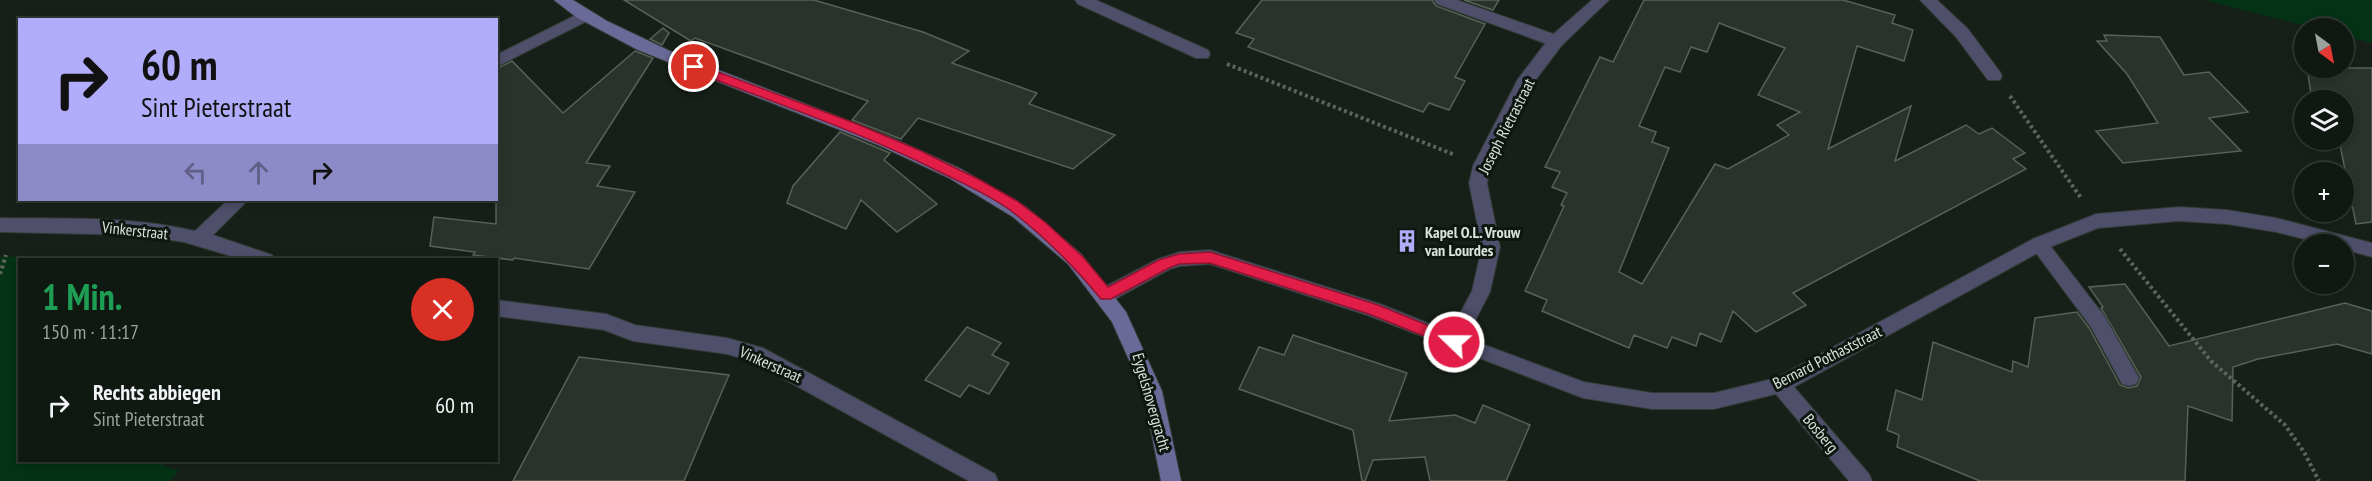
<!DOCTYPE html>
<html lang="de">
<head>
<meta charset="utf-8">
<style>
	body { margin:0; font-family:"PT Sans Narrow",sans-serif; background:#1e2520; color:#f1f3f6; height:100vh; display:flex; flex-direction:column; font-size:22px; white-space:nowrap }
	* { box-sizing:border-box; margin:0 }
	p { font-size:20px; color:#9ca09f }
	.icon { flex:none; width:33px; height:33px; fill:none; stroke:currentColor; stroke-width:2; stroke-linecap:round; stroke-linejoin:round }
	.map { position:relative; flex:1; overflow:hidden }
	.panel { position:absolute; left:18px; top:258px; width:480px; height:204px; display:flex; flex-direction:column; background:#101812; border-radius:0px; box-shadow:0 3px 9px #0003,0 0 0 2px #303732 }
	.panel>* { flex:none }
	.banner { position:absolute; left:18px; top:18px; width:480px; height:183px; border-radius:0px; box-shadow:0 3px 9px #0003,0 0 0 2px #303732; background:#b1adfa; color:#111; overflow:hidden }
	.needle { width:39px; rotate:148deg }
	.buttons { position:absolute; left:2294px; top:18px; display:grid; gap:12px }
	.buttons a { display:grid; place-items:center; width:60px; height:60px; border-radius:50%; background:#101812; box-shadow:0 3px 9px #0003,0 0 0 2px #303732; font-size:30px }
	.pin { position:absolute; display:grid; place-items:center; width:51px; height:51px; color:#fff; margin:-26px; border:3px solid #fff; border-radius:50%; box-shadow:0 2px 6px #0007 }
	.me { position:absolute; width:66px; margin:-33px; rotate:292deg; stroke-linejoin:round; filter:drop-shadow(0 0 4px #0008) }
	.turn { display:flex; align-items:center; gap:21px; height:126px; padding:0 24px; font-size:27px }
	.turn .icon { width:78px; height:78px; stroke-width:2.5 }
	.turn b { display:block; font-size:42px; line-height:51px }
	.lanes { display:flex; align-items:center; height:57px; padding:0 24px; background:#0003; justify-content:center; gap:30px; direction:ltr }
	.lanes .off { opacity:.35 }
	.round { display:grid; place-items:center; flex:none; width:63px; height:63px; border-radius:32px; background:#1e2520 }
	.headline { display:flex; align-items:center; justify-content:space-between; height:102px; padding:0 24px }
	h1 { font-size:36px; font-weight:800; line-height:45px; color:#1e9e55 }
	ul { padding:0; list-style:none }
	li { display:flex; align-items:center; gap:18px; height:90px; padding:0 24px }
	li div { flex:1 }
	li b { display:block; font-size:22px }
	li em { font-style:normal }
	.map>svg:first-child { display:block }
	.green { fill:#043214 }
	.building { fill:#29332b; stroke:#566157; stroke-width:1.5; fill-rule:evenodd }
	.lines { fill:none; stroke-linecap:round; stroke-linejoin:round }
	.lane-casing { stroke:#323b33; stroke-width:2 }
	.street-casing { stroke:#323b33; stroke-width:2 }
	.secondary-casing { stroke:#323b33; stroke-width:2 }
	.path { stroke:#5c655d; stroke-width:4; stroke-dasharray:3 3; stroke-linecap:butt }
	.lane { fill:#4f4e6b; fill-rule:evenodd }
	.street { fill:#4f4e6b; fill-rule:evenodd }
	.secondary { fill:#6b6997; fill-rule:evenodd }
	.route { fill:#e11d48; stroke:#92132f; stroke-width:1.5 }
	.labels { text-anchor:middle; dominant-baseline:central; stroke-width:6; stroke-linejoin:round; paint-order:stroke }
	.street-label { font-size:16px; fill:#dbe2dc; stroke:#0d160f }
	.poi-label { font-size:16px; font-weight:bold; fill:#dbe2dc; stroke:#0d160f; text-anchor:start }
</style>
</head>
<body>
<div class="map">
<svg width="2372" height="481" viewBox="0 0 2372 481">
	<rect width="100%" height="100%" fill="#162018"/>
	<g class="green">
		<polygon points="2204,0 2372,0 2372,43 2343,36 2343,28 2314,28"/>
		<polygon points="46,256 99,259 20,260 20,460 162,461 164,466 179,471 169,481 0,481 0,257"/>
	</g>
	<g class="building">
		<polygon points="624,0 814,0 923,32 969,51 952,63 1037,93 1029,104 1115,135 1073,169 918,118 901,139 852,120 868,101 695,38 691,41"/>
		<polygon points="1262,0 1432,0 1436,6 1485,24 1455,77 1465,81 1449,110 1429,103 1423,112 1248,47 1254,39 1236,33"/>
		<polygon points="1464,0 1499,0 1493,10"/>
		<path d="M1644,0H1843L1895,15L1892,23L1913,30L1904,61L1857,46L1828,149L1911,106L1895,161L1966,125L1979,134L1992,128L2025,153L2013,159L2026,169L1793,293L1806,305L1756,332L1733,311L1721,342L1700,333L1696,346L1672,337L1667,348L1634,335L1629,348L1542,311L1547,300L1525,291L1564,206L1561,205L1567,193L1552,187L1560,172L1545,167L1600,57L1613,62ZM1719,23L1785,48L1758,95L1800,112L1777,125L1789,135L1728,169L1715,164L1642,284L1619,272L1669,148L1652,142L1656,132L1639,126L1665,67L1680,72L1691,47L1707,52Z"/>
		<polygon points="663,28 669,33 662,45 650,39"/>
		<polygon points="2104,35 2160,37 2184,75 2209,72 2248,112 2209,118 2241,151 2123,163 2096,131 2158,123 2127,74 2097,41 2107,41"/>
		<polygon points="635,51 653,58 586,163 610,166 597,186 635,192 589,269 514,258 513,260 473,255 475,252 430,246 434,217 496,224 496,69 512,61 563,113"/>
		<polygon points="2307,68 2372,68 2372,222 2356,224 2339,140 2343,140 2343,100 2312,100"/>
		<polygon points="840,132 890,153 884,160 937,204 897,232 861,200 846,229 787,203 793,186"/>
		<polygon points="2125,284 2169,346 2345,303 2372,311 2372,354 2337,344 2258,359 2233,367 2232,421 2188,406 2185,481 1980,481 1897,447 1899,435 1887,430 1896,390 1922,400 1933,342 2012,372 2013,361 2028,367 2035,318 2077,312 2089,328 2120,385 2128,388 2137,386 2141,377 2101,308 2103,307 2089,287"/>
		<polygon points="967,327 1001,343 992,355 1009,363 989,394 969,385 960,397 925,380"/>
		<polygon points="1293,335 1407,373 1389,421 1455,415 1475,423 1483,405 1530,425 1506,481 1430,481 1425,457 1373,460 1365,481 1362,481 1353,430 1239,389 1259,347 1284,355"/>
		<polygon points="579,357 729,375 684,481 513,481"/>
	</g>
	<g class="lines">
		<g class="lane-casing">
			<g id="lane">
				<polygon points="1075,0 1096,0 1208,50 1210,54 1208,58 1196,58 1078,4"/>
				<polygon points="1434,0 1457,0 1562,37 1564,41 1562,45 1550,45 1437,4"/>
				<polygon points="2039,237 2045,239 2105,317 2139,378 2136,384 2129,386 2122,384 2091,327 2033,249 2030,244 2033,239"/>
			</g>
		</g>
		<g class="street-casing">
			<g id="street">
				<polygon points="1592,0 1609,0 1562,45 1531,86 1491,166 1487,183 1500,247 1490,292 1466,338 1584,382 1652,393 1714,393 1776,378 2033,239 2096,214 2179,207 2227,210 2276,218 2372,243 2372,257 2343,249 2343,244 2324,244 2276,232 2227,224 2179,221 2098,228 2045,249 1794,387 1869,474 1872,481 1849,481 1776,394 1714,409 1652,409 1583,398 1367,315 1210,264 1180,266 1170,269 1113,300 1106,302 1099,300 1097,295 1099,290 1158,259 1180,252 1210,250 1380,304 1450,332 1472,291 1482,247 1469,183 1473,166 1518,79 1550,37"/>
				<polygon points="1920,0 1937,0 1968,29 2000,72 2002,76 2000,80 1988,80 1956,37"/>
				<polygon points="584,11 592,16 589,20 496,67 496,55"/>
				<path d="M228,200H248L213,235L272,255L275,260H244L184,242L137,235L0,232V218C65,219 131,216 195,231Z"/>
				<polygon points="496,300 606,314 635,325 727,338 763,348 995,474 998,481 969,481 751,361 727,354 633,341 604,330 496,316"/>
			</g>
		</g>
		<g class="secondary-casing">
			<polygon id="secondary" points="554,0 573,0 607,21 670,51 890,137 961,169 1026,207 1081,254 1126,312 1162,391 1181,481 1161,481 1143,391 1112,322 1068,264 1013,217 949,178 878,145 638,50 576,17"/>
		</g>
		<g class="path">
			<polyline points="1227,64 1455,155"/>
			<polyline points="2010,96 2081,198"/>
			<polyline points="2120,249 2211,361 2285,425 2304,452 2319,481"/>
			<polyline points="0,274 6,255"/>
		</g>
		<use href="#lane" class="lane"/>
		<use href="#street" class="street"/>
		<use href="#secondary" class="secondary"/>
	</g>
	<path class="route" d="M694,63L857,124L921,151L980,180L1017,201L1046,223L1083,257L1108,287L1159,260L1179,254L1210,252L1378,305L1459,338L1461,342L1459,347L1454,348L1369,314L1210,263L1179,264L1169,268L1111,299H1101C1073,265 1044,236 1010,210C988,194 962,183 938,171C858,131 773,102 690,70L688,67Z"/>
	<defs>
		<g id="building-bare" transform="scale(1.8)"><path d="M-4-6H4V6H1V3H-1V6H-4ZM-2.5-4.3h1.7v1.8h-1.7ZM.8-4.3h1.7v1.8H.8ZM-2.5-1h1.7V.8h-1.7ZM.8-1h1.7V.8H.8Z" fill="#b1adfa" stroke="#0d160f" stroke-width="2.5" paint-order="stroke"/></g>
	</defs>
	<g fill-rule="evenodd">
		<use href="#building-bare" x="1407" y="241"/>
	</g>
	<g class="labels">
		<g class="street-label">
			<text transform="translate(1506 126) rotate(-63)">Joseph Rietrastraat</text>
			<text transform="translate(135 230) rotate(6)">Vinkerstraat</text>
			<text transform="translate(1827 357) rotate(-27)">Bernard Pothaststraat</text>
			<text transform="translate(771 364) rotate(24)">Vinkerstraat</text>
			<text transform="translate(1152 402) rotate(74)">Eygelshovergracht</text>
			<text transform="translate(1821 433) rotate(50)">Bosberg</text>
		</g>
		<g class="poi-label">
			<text x="1425" y="232">Kapel O.L. Vrouw<tspan x="1425" dy="18">van Lourdes</tspan></text>
		</g>
	</g>
</svg>
<div class="buttons">
<a><svg class="needle" viewBox="-14 -14 28 28"><path d="M0-13l5 13h-10z" fill="#e53935"/><path d="M0 13l5-13h-10z" fill="#9ca09f"/></svg></a>
<a><svg class="icon" aria-label="layers" viewBox="0 0 24 24"><path d="M12 4l9 5-9 5-9-5zM3 14l9 5 9-5"/></svg></a>
<a>+</a>
<a>−</a>
</div>
<div class="pin" style="left:694px;top:67px;background:#d93025"><svg class="icon" aria-label="arrive" viewBox="0 0 24 24"><path d="M6 21V4h12l-3 4 3 4H6"/></svg></div>
<svg class="me" style="left:1454px;top:342px" viewBox="-20 -20 40 40"><circle r="17" fill="#e11d48" stroke="#fff" stroke-width="3"/><path d="M0-11L8 9 0 5-8 9z" fill="#fff"/></svg>
<div class="banner">
<div class="turn"><svg class="icon" aria-label="right" viewBox="0 0 24 24"><path d="M7 20v-9h11M14 6l5 5-5 5"/></svg><div><b>60 m</b>Sint Pieterstraat</div></div>
<div class="lanes"><svg class="icon off" aria-label="left" viewBox="0 0 24 24"><path d="M17 20v-9H6M10 6l-5 5 5 5"/></svg><svg class="icon off" aria-label="ahead" viewBox="0 0 24 24"><path d="M12 20V5M6 11l6-6 6 6"/></svg><svg class="icon" aria-label="right" viewBox="0 0 24 24"><path d="M7 20v-9h11M14 6l5 5-5 5"/></svg></div>
</div>
<section class="panel">
<div class="headline"><div><h1>1 Min.</h1><p>150 m · 11:17</p></div><a class="round" style="background:#d93025;color:#fff"><svg class="icon" aria-label="close" viewBox="0 0 24 24"><path d="M6 6l12 12M18 6L6 18"/></svg></a></div>
<ul>
<li><svg class="icon" aria-label="right" viewBox="0 0 24 24"><path d="M7 20v-9h11M14 6l5 5-5 5"/></svg><div><b>Rechts abbiegen</b><p>Sint Pieterstraat</p></div><em>60 m</em></li>
</ul>
</section>
</div>
</body>
</html>
